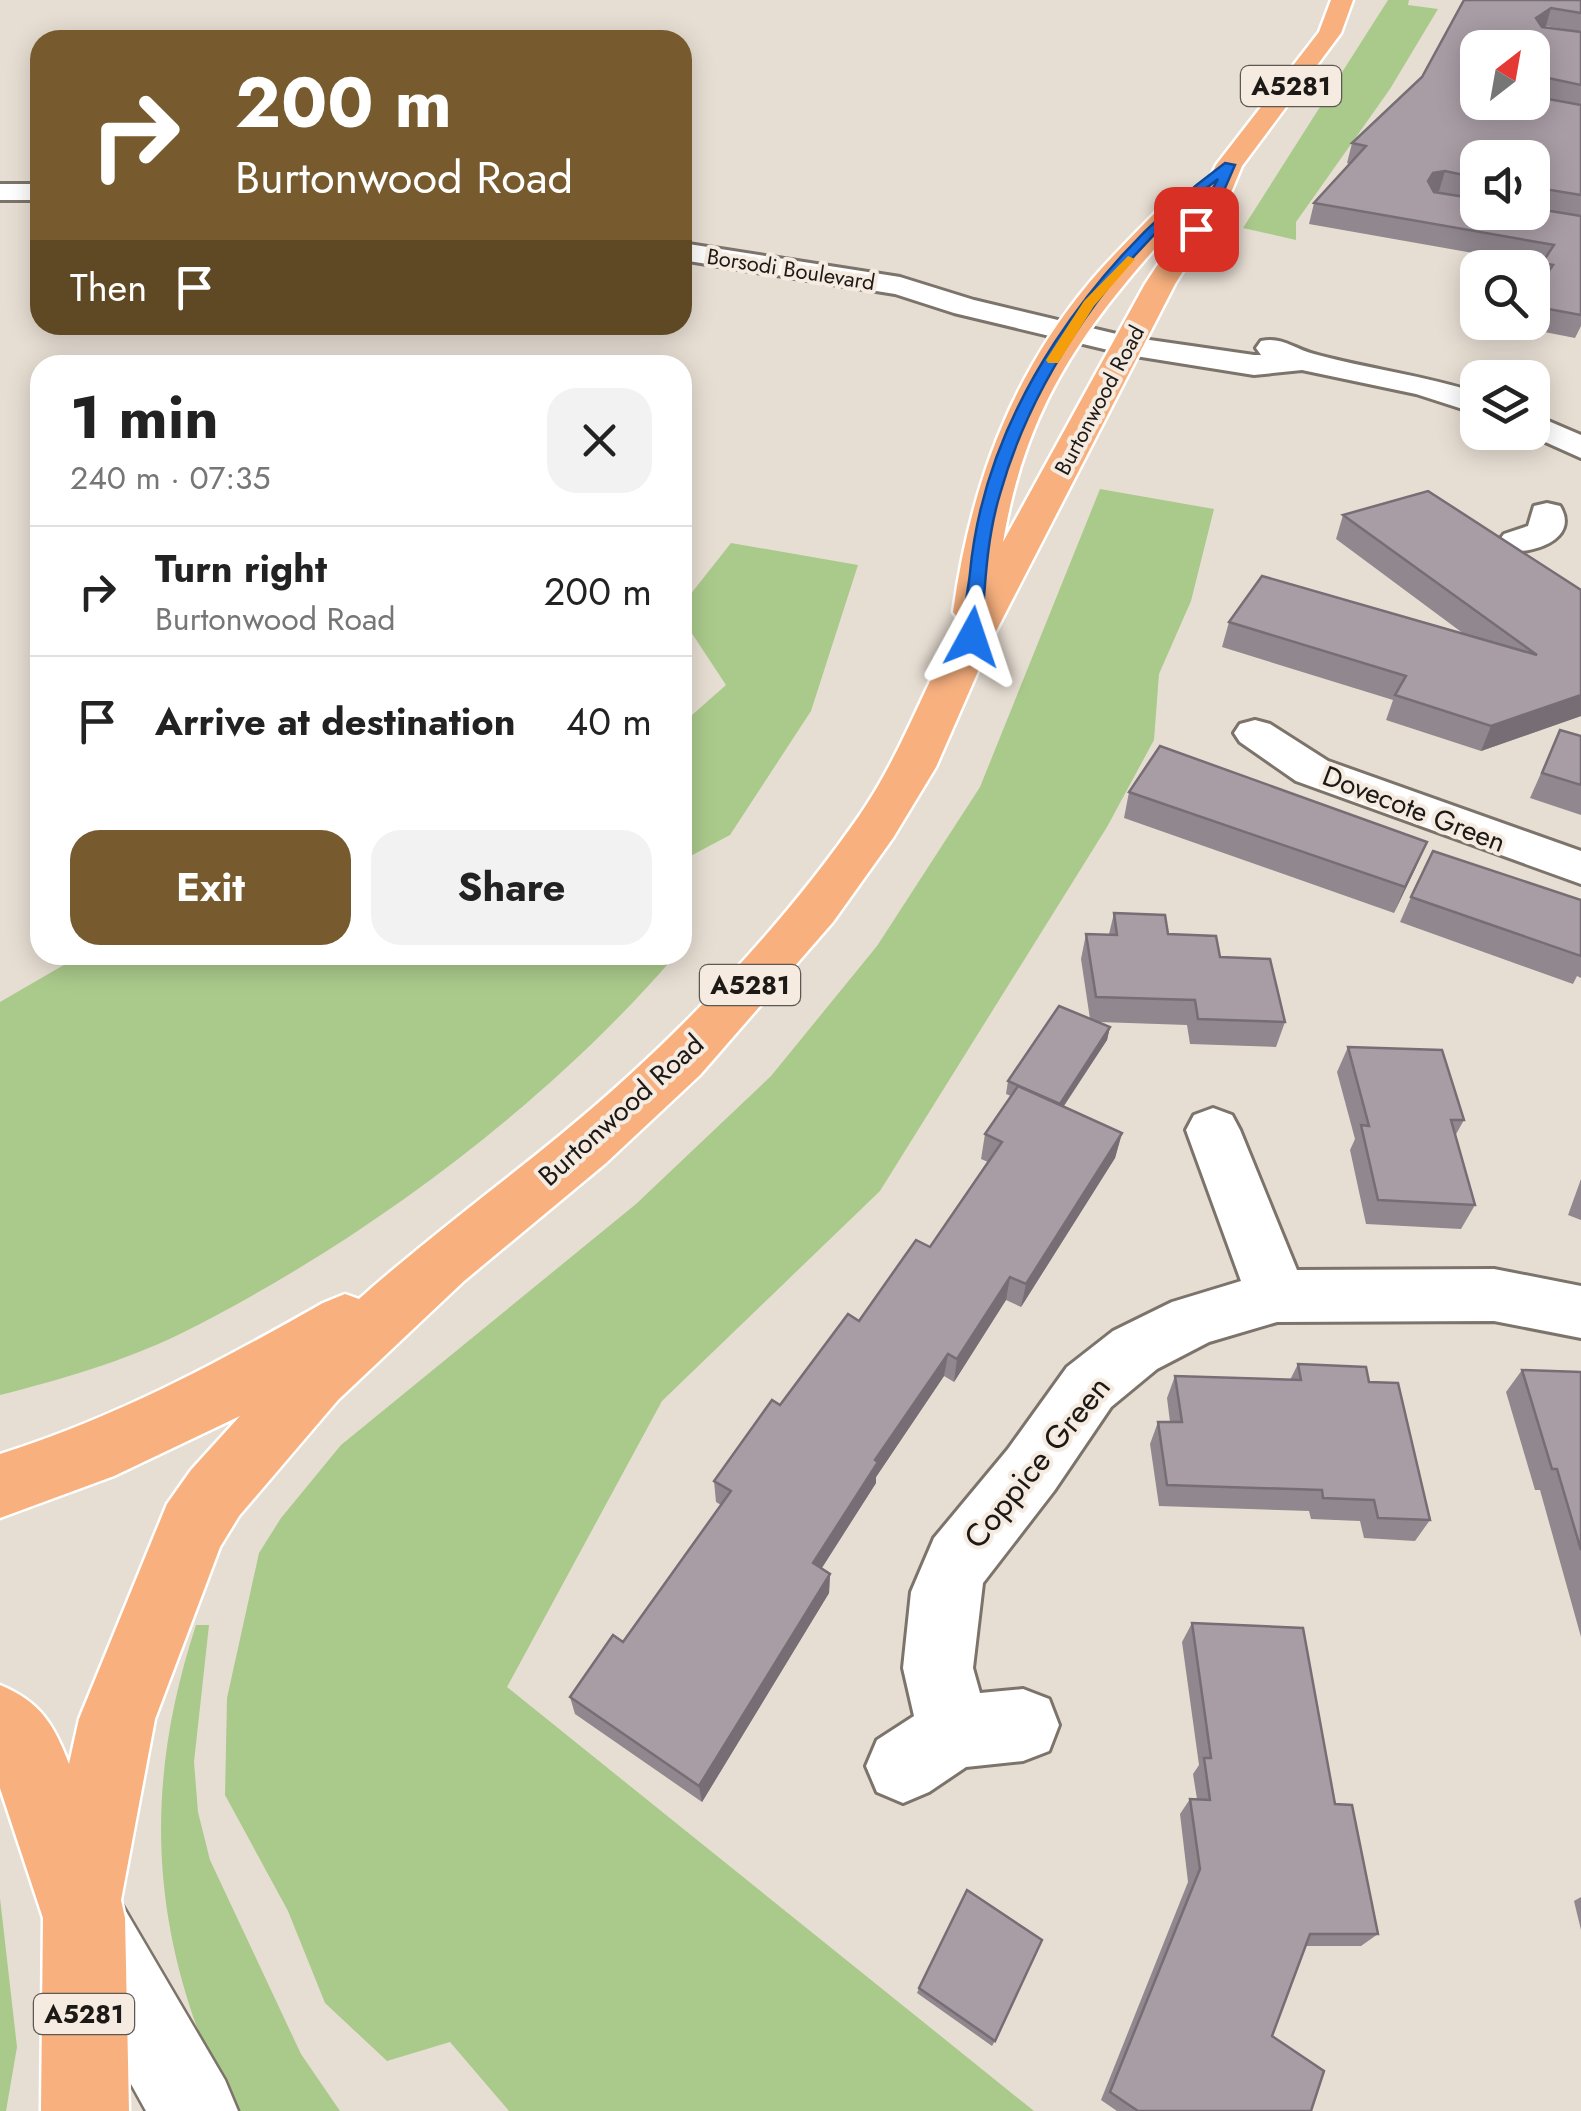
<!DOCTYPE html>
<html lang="en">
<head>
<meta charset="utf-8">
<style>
	body { margin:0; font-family:Jost,sans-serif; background:#f2f2f2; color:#222; height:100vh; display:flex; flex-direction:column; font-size:38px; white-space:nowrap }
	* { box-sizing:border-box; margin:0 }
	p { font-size:32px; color:#767676 }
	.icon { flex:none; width:55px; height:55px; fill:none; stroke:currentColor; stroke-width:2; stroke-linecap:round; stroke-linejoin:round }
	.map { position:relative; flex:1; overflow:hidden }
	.sheet { position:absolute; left:30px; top:355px; width:662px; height:610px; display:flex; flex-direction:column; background:#fff; border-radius:30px; box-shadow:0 5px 25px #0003 }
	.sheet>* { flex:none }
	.top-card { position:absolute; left:30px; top:30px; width:662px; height:305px; border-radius:30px; box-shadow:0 5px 25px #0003; background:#775b2e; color:#fff; overflow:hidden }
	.needle { width:65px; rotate:31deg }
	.fabs { position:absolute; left:1460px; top:30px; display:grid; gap:20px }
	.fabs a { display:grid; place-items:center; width:90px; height:90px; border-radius:20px; background:#fff; box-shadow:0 5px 25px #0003; font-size:50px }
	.pin { position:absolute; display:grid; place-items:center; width:85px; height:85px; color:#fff; margin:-42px; border-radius:20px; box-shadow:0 5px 15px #0006 }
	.me { position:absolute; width:110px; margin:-55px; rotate:5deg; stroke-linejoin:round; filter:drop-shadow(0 0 8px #0008) }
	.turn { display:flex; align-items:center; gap:35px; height:210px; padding:0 40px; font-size:45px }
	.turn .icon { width:130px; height:130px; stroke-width:2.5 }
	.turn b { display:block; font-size:70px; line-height:85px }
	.then { display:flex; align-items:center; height:95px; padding:0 40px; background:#0003; gap:20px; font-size:38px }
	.round { display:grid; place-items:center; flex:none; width:105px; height:105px; border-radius:30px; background:#f2f2f2 }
	.summary { display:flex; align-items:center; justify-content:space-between; height:170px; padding:0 40px }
	h1 { font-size:60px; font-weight:700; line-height:75px }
	.action { display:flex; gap:20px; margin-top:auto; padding:20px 40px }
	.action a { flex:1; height:115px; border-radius:30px; background:#775b2e; color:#fff; font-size:40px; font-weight:700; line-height:115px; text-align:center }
	.action a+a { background:#f2f2f2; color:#222 }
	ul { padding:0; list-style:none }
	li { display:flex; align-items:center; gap:30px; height:130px; padding:0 40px; border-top:2px solid #e0e0e0 }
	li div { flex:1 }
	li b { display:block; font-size:38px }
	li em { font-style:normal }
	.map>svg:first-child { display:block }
	.green { fill:#aaca8b }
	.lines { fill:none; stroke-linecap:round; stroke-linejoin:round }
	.minor-casing { stroke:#7c736a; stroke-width:6 }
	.tertiary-casing { stroke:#7c736a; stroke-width:5 }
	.primary-casing { stroke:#fff; stroke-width:5 }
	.minor { fill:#fff; fill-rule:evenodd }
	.tertiary { fill:#fff; fill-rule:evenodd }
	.primary { fill:#f7b07e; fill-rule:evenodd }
	.wall { fill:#91878e; fill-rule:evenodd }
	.shaded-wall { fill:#766e74 }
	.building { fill:#a99da5; stroke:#766e74; stroke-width:2.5 }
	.route { fill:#1a73e8; stroke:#114b97; stroke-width:2.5 }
	.slow { fill:#f59e0b }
	.labels { text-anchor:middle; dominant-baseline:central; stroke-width:8; stroke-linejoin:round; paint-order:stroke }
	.far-street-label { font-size:22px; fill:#1d1916; stroke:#f5ebe0 }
	.shield { fill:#f5ebe0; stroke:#5e5853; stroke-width:2.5 }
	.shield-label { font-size:25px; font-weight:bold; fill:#1d1916 }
	.street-label { font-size:28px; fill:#1d1916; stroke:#f5ebe0 }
	.near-street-label { font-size:32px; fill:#1d1916; stroke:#f5ebe0 }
</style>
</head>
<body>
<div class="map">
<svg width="1581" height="2111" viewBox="0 0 1581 2111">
	<rect width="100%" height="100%" fill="#e7ded3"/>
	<g class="green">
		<polygon points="1388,0 1409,0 1408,5 1438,9 1390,89 1296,222 1296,240 1243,228"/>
		<polygon points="1100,489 1214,509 1191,601 1159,674 1154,740 1107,827 880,1191 662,1401 507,1687 1034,2111 509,2111 450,2042 387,2061 325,2003 288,1911 225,1795 227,1698 259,1553 281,1518 341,1445 636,1204 771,1076 877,946 980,787"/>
		<polygon points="731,543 858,565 811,711 730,835 683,860 683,723 726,685 683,620 682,605"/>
		<path d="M81,955H671L673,958C544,1108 357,1246 180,1334C125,1361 59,1380 0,1395V1002Z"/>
		<path d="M196,1625H209L194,1762L198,1812L210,1860L301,2054L340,2111H233C152,1948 139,1799 196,1625Z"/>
		<polygon points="0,1898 17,2047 6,2111 0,2111"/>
	</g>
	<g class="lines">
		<g class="minor-casing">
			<g id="minor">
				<rect x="0" y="184" width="40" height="16"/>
				<path d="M682,243L900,277L974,300L1129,337L1254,355H1261L1256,348L1261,341C1281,336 1295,349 1314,354C1368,369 1424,375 1478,393V414L1416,394L1302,370L1254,375L1129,355L954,313L895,294L682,260Z"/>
				<polygon points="1532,414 1581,435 1581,458 1523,432 1532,432"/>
				<path d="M1547,503L1560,506C1581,540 1529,556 1504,550L1498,542L1504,534L1528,526L1534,506Z"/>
				<polygon points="1255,720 1270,724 1328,761 1581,851 1581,884 1296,781 1240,742 1234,733 1240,724"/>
				<polygon points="1213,1108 1232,1115 1240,1130 1297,1270 1494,1269 1581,1286 1581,1338 1494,1321 1277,1322 1209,1342 1157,1369 1111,1407 1054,1491 983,1583 973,1668 980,1693 1023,1689 1049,1699 1059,1725 1049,1751 1023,1761 966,1767 929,1792 903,1803 877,1792 866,1766 877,1740 914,1716 903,1668 911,1592 934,1538 1008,1449 1067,1367 1113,1331 1172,1302 1241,1281 1186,1130 1194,1115"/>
			</g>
		</g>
		<g class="tertiary-casing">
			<polygon id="tertiary" points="88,1884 117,1896 225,2080 238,2111 146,2111 59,1954 47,1925 59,1896"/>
		</g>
		<g class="primary-casing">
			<path id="primary" d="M1331,0H1353L1341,33L1242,166L1227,202L1175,284L993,637L936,767L893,838L833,922L700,1075L606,1163L464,1281L338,1400L239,1516L220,1547L155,1719L121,1900L125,1918L129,2111H41L43,1918L0,1788V1685C41,1702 54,1725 69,1764L79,1719L167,1504L191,1470L240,1416L114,1476L0,1518V1454C115,1418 219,1362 323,1303L345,1294L359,1299C425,1240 496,1188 564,1132C672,1043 779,931 859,816C901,755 925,685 960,621L953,612C970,490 1009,379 1089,283C1115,252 1145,224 1173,194H1193L1197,200L1193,206C1095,314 1028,392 1003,542L1145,284L1199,202L1216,165L1319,32Z"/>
		</g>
		<use href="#minor" class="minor"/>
		<use href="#tertiary" class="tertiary"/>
		<use href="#primary" class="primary"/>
	</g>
	<g class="wall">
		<path d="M1464,0H1581V32L1546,26L1544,28L1581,32V326L1575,338L1519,327L1521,322H1532V296L1540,286L1535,285L1541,265L1309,224L1314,203L1350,164L1347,163L1352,143L1422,77ZM1478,158H1532V212H1478Z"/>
		<polygon points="1343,515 1581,590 1581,716 1481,751 1386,720 1393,700 1222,647 1229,622 1464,634 1336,539"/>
		<polygon points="1560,730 1581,736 1581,815 1530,798"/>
		<polygon points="1129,792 1416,867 1394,913 1124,818"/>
		<polygon points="1411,897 1581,900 1581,978 1577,976 1573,984 1400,922"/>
		<polygon points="1114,913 1168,934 1220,957 1285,1022 1276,1047 1190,1044 1187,1025 1099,1022 1110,1027 1107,1040 1064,1106 1122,1133 1115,1158 1021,1307 1006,1300 954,1382 944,1376 876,1477 876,1483 822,1568 830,1574 829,1593 702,1802 575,1714 570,1697 623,1642 721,1505 716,1502 714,1481 780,1405 930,1247 988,1162 981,1159 985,1134 1011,1096 1006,1094 1008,1081 1090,1019 1081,959 1086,934 1109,934"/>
		<polygon points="1348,1047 1464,1120 1455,1136 1475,1205 1461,1229 1366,1224 1350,1150 1355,1139 1337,1072"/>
		<polygon points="1581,1179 1581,1220 1568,1215"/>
		<polygon points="1298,1364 1369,1382 1430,1520 1415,1541 1364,1538 1360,1521 1311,1519 1309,1511 1159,1506 1150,1444 1158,1422 1170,1422 1167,1398 1175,1376 1290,1380"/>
		<polygon points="1522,1370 1581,1372 1581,1637 1540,1490 1535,1490 1506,1392"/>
		<polygon points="1192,1623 1335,1804 1378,1934 1361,1946 1305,1946 1272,2036 1311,2111 1117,2111 1101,2100 1188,1882 1180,1814 1190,1799 1197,1799 1193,1774 1199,1765 1182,1642"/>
		<polygon points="1581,1897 1581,1930 1574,1901"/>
		<polygon points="919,1988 995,2041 992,2046 917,1993"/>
	</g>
	<g class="shaded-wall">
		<polygon points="1551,8 1546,26 1530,36 1536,18"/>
		<polygon points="1539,76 1532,95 1532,78"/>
		<polygon points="1445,171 1439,191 1427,193 1428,181 1433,173"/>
		<polygon points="1581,695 1581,716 1481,751 1491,726"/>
		<polygon points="1427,842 1416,867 1394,913 1405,887"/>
		<polygon points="1110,1027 1107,1040 1057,1116 1060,1104"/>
		<polygon points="1122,1133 1115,1158 1021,1307 1026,1284"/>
		<polygon points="1010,1277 1006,1300 954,1382 957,1359"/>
		<polygon points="948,1354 944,1376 876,1477 876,1483 812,1583 813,1563 875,1460"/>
		<polygon points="830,1574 829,1593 702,1802 699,1786"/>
	</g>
	<g class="building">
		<polygon points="1464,0 1581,0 1581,13 1551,8 1536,18 1542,27 1581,32 1581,85 1539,76 1532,78 1532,48 1478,48 1478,102 1532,102 1532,96 1581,105 1581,195 1532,187 1532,158 1478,158 1478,178 1445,171 1433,173 1428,181 1434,192 1478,199 1478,212 1532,212 1532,208 1581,216 1581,315 1532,306 1532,296 1553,265 1542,263 1554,245 1314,203 1366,146 1352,143 1422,77"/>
		<polygon points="1428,491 1581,590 1581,695 1491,726 1395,695 1406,676 1229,622 1262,576 1537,655 1343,515"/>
		<polygon points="1560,730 1581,736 1581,785 1542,773"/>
		<polygon points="1160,746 1427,842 1405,887 1129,792"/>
		<polygon points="1433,851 1581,900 1581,956 1411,897"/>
		<polygon points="1114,913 1165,915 1168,934 1216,936 1220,957 1270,959 1285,1022 1198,1019 1195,1000 1096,997 1086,934 1117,935"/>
		<polygon points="1059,1006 1110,1027 1060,1104 1008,1081"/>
		<polygon points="1348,1047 1442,1050 1464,1120 1451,1120 1475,1205 1378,1200 1361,1125 1369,1126"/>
		<polygon points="1018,1086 1122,1133 1026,1284 1010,1277 957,1359 948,1354 875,1460 878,1462 813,1563 830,1574 699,1786 570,1697 613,1635 623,1642 731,1491 714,1481 772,1400 780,1405 848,1314 859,1321 916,1240 930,1247 1002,1142 985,1134"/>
		<polygon points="1298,1364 1366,1367 1369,1382 1398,1383 1430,1520 1378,1518 1374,1500 1323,1498 1322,1490 1167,1485 1158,1422 1182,1422 1175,1376 1301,1380"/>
		<polygon points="1522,1370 1581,1372 1581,1550 1557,1469 1552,1469"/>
		<polygon points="1192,1623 1303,1628 1335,1804 1352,1805 1378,1934 1310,1934 1272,2036 1324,2071 1311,2111 1138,2111 1110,2092 1200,1869 1190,1799 1210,1800 1204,1758 1211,1758"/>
		<polygon points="967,1890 1042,1940 995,2041 919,1988"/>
	</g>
	<path class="route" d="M1225,163L1235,165L1219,202L1200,232L1190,229L1218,179C1119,252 1033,376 1000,494C986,540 985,589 981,637L966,641C960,622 968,593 970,573C985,410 1096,258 1225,163Z"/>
	<polygon class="slow" points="1128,256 1135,259 1094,306 1058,363 1048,363 1046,360 1084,301"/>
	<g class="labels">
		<g class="far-street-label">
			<text transform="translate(791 269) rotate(9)">Borsodi Boulevard</text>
			<text transform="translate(1099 400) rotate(-62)">Burtonwood Road</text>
		</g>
		<g class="shield">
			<rect x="1241" y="66" width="100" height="40" rx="8"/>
			<rect x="700" y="965" width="100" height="40" rx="8"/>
			<rect x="34" y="1994" width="100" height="40" rx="8"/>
		</g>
		<g class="shield-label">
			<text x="1291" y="86">A5281</text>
			<text x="750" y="985">A5281</text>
			<text x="84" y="2014">A5281</text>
		</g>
		<g class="street-label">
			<text transform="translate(1414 809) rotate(21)">Dovecote Green</text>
			<text transform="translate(621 1110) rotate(-42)">Burtonwood Road</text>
		</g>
		<g class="near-street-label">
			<text transform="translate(1037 1462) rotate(-51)">Coppice Green</text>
		</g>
	</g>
</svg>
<div class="fabs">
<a><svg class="needle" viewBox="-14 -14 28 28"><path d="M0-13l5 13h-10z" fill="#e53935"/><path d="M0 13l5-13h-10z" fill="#767676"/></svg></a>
<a><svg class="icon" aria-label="sound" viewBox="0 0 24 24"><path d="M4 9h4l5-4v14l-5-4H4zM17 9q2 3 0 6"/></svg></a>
<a><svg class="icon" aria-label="search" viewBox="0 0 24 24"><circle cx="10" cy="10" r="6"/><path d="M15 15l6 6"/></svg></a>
<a><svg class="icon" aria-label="layers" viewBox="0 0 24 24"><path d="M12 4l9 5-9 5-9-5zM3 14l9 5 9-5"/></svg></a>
</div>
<div class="pin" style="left:1196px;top:229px;background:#d93025"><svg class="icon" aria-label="arrive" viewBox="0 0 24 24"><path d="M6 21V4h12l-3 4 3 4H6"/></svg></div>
<svg class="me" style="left:972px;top:637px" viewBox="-20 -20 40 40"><path d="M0-17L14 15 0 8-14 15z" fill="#1a73e8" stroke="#fff" stroke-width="4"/></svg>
<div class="top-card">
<div class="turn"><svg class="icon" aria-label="right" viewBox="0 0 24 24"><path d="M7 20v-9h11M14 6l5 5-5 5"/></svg><div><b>200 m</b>Burtonwood Road</div></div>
<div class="then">Then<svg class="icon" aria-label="arrive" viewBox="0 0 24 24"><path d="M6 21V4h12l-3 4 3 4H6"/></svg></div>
</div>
<section class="sheet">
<div class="summary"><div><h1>1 min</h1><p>240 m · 07:35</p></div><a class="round"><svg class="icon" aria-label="close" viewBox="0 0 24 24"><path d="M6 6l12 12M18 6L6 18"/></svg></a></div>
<ul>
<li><svg class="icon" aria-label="right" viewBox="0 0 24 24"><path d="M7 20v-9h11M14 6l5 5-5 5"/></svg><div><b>Turn right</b><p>Burtonwood Road</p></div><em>200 m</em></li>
<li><svg class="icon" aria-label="arrive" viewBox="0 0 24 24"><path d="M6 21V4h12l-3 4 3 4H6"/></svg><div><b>Arrive at destination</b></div><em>40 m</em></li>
</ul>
<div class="action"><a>Exit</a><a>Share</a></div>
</section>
</div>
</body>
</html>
